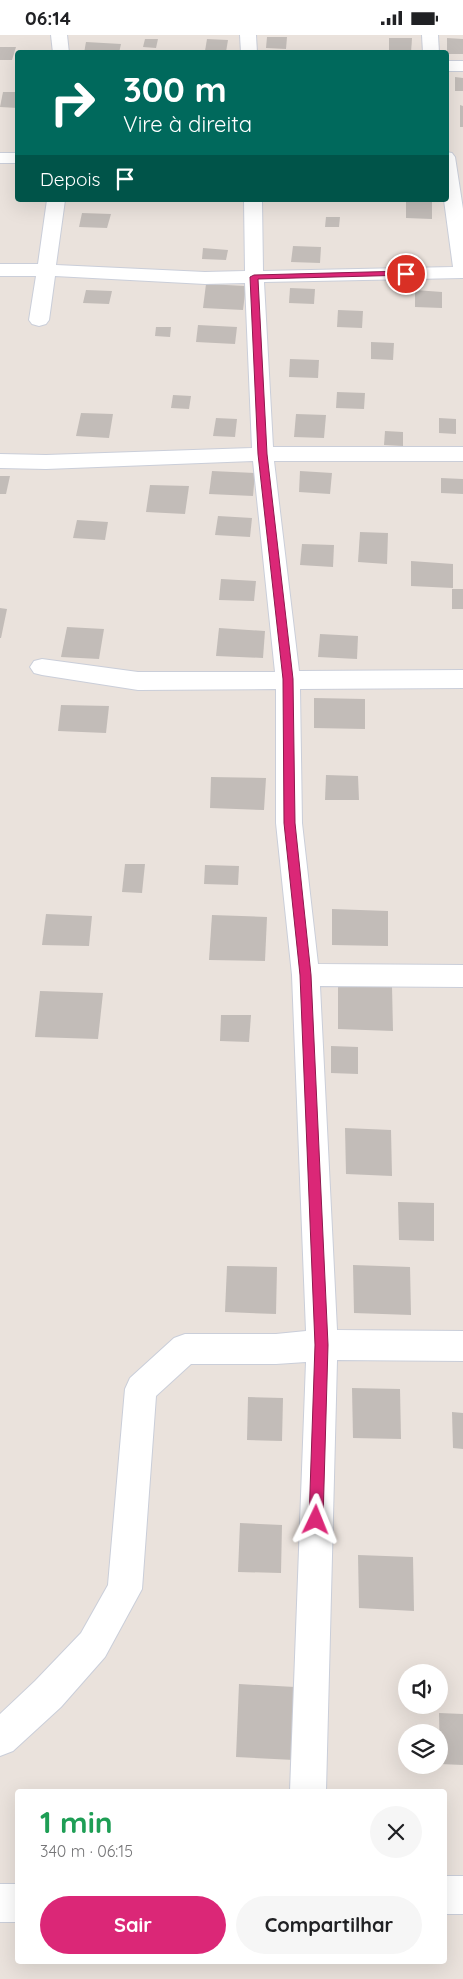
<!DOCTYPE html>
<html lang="pt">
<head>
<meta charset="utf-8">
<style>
	body { margin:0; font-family:Quicksand,sans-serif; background:#f6f6f6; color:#202124; height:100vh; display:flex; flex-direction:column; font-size:19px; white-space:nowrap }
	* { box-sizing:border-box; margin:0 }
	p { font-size:16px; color:#757577 }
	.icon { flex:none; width:28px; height:28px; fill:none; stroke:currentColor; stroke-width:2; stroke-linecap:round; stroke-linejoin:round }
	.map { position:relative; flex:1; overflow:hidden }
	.sheet { position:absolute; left:15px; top:1754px; width:432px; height:175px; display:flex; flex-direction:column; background:#fff; border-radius:5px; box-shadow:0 5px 20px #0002 }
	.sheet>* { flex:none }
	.guide { position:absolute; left:15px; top:15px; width:434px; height:152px; border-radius:5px; box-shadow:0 5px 20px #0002; background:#00695c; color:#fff; overflow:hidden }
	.fabs { position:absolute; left:398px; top:1629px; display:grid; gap:10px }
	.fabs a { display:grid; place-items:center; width:50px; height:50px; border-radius:50%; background:#fff; box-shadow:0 5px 20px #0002; font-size:25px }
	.pin { position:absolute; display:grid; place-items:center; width:42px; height:42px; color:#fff; margin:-21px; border:2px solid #fff; border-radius:50%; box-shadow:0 1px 5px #0007 }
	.me { position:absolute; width:55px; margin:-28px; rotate:2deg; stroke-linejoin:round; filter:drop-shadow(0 0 4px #0008) }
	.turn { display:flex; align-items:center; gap:18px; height:105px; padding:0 25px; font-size:22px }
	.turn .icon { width:65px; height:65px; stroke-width:2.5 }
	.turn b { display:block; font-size:35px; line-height:42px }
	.then { display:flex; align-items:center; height:48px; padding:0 25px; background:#0003; gap:10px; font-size:19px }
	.round { display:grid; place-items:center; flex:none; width:52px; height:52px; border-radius:26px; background:#f6f6f6 }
	.summary { display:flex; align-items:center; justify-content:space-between; height:85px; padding:0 25px }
	h1 { font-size:30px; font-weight:800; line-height:38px; color:#1e9e55 }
	.button { display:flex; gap:10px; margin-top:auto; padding:10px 25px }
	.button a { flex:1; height:58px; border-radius:30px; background:#db2777; color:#fff; font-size:20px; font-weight:800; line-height:58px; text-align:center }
	.button a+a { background:#f6f6f6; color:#202124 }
	.status { display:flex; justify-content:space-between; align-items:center; height:35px; padding:0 25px; background:#fff; direction:ltr }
	.status svg { height:14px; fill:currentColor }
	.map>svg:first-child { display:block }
	.building { fill:#c2bcb8 }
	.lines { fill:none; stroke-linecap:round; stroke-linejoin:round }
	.street-casing { stroke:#caced9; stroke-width:2 }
	.street { fill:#fff; fill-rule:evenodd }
	.route { fill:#db2777; stroke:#8e194d }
</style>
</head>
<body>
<div class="status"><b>06:14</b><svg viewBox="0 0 49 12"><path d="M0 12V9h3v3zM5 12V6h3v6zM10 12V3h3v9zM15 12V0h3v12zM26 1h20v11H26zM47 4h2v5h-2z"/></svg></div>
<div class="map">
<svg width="463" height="1944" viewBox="0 0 463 1944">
	<rect width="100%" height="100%" fill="#eae2dc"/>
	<g class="building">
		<polygon points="267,2 287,2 286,14 266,13"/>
		<polygon points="389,3 412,3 411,18 389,17"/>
		<polygon points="447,3 463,4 463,19 447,19"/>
		<polygon points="145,4 158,4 156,13 143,12"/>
		<polygon points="207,4 228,5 226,17 205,16"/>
		<polygon points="86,7 121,9 119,18 84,18"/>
		<polygon points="0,12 16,12 12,25 0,25"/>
		<polygon points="455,42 463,43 463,56 455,56"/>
		<polygon points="3,57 18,57 18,73 0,72"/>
		<polygon points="460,70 463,71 463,92 460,92"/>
		<polygon points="406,165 432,166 432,184 406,183"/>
		<polygon points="82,178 111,179 107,193 79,192"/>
		<polygon points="326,182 340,182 339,192 325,192"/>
		<polygon points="293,211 321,212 320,228 291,227"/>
		<polygon points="203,213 228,215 226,225 202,224"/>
		<polygon points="206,249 246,251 243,275 203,273"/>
		<polygon points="290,253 315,254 314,269 289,268"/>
		<polygon points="86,255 112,256 109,269 83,268"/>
		<polygon points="415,255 442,257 442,273 415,272"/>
		<polygon points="338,275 363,276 362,293 337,292"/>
		<polygon points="198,290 237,292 235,309 196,307"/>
		<polygon points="156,292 171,292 170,302 155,301"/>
		<polygon points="371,307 394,308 393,325 371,324"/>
		<polygon points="290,324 319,325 318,343 289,342"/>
		<polygon points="337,357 365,358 364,374 336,373"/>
		<polygon points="173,360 191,361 189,374 171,373"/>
		<polygon points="81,378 113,379 109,403 76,401"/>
		<polygon points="296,379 326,380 324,403 294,402"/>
		<polygon points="216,383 237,384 235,402 213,401"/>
		<polygon points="439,383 456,384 456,399 439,398"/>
		<polygon points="385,396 403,397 403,411 384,410"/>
		<polygon points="212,436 255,438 253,461 209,459"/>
		<polygon points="300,436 332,438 330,459 299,457"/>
		<polygon points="0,441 10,441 6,459 0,459"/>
		<polygon points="441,443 463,444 463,459 441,458"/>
		<polygon points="150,450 189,451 185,479 146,477"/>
		<polygon points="218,481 252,483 250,502 215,500"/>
		<polygon points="77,485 108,487 105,505 73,503"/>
		<polygon points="360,497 388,498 387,529 358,527"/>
		<polygon points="302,509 334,510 333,532 300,530"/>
		<polygon points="411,526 453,529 453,553 411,551"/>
		<polygon points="221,544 256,546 254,566 219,565"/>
		<rect x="452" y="554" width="11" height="20"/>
		<polygon points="0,573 7,574 1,603 0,603"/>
		<polygon points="67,592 104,594 99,624 61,622"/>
		<polygon points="219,593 265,596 263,623 216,621"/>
		<polygon points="320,599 358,601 357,624 318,622"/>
		<polygon points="314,663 365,664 365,694 314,693"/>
		<polygon points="61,670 109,671 106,698 58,696"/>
		<polygon points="326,740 358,741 359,765 325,765"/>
		<polygon points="211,742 266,743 264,775 210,773"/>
		<polygon points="125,829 145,829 142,858 122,857"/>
		<polygon points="205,830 239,831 238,850 204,849"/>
		<polygon points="332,874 388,876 388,911 332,910"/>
		<polygon points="46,879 92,881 89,911 42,910"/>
		<polygon points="212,880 267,882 265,926 209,925"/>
		<polygon points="338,949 392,951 393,996 338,994"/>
		<polygon points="40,956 103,958 98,1004 35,1002"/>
		<polygon points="221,980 251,980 249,1007 220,1006"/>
		<polygon points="331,1011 358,1012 358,1039 331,1038"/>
		<polygon points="345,1093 391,1095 392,1141 346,1139"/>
		<polygon points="398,1167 434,1168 434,1206 399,1205"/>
		<polygon points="353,1230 410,1232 411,1280 354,1278"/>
		<polygon points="227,1231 277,1232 276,1279 225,1277"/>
		<polygon points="352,1353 400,1354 401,1404 353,1403"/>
		<polygon points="248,1362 283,1363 282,1406 247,1405"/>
		<polygon points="452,1377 463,1378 463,1414 453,1413"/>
		<polygon points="240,1488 282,1490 281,1538 238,1537"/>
		<polygon points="358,1520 413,1522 414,1576 359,1573"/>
		<polygon points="239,1649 295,1652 294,1725 236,1722"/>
		<polygon points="439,1678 463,1679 463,1730 440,1729"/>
	</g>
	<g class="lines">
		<g class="street-casing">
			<g id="street">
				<polygon points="51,0 67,0 69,18 53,18"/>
				<polygon points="240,0 256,0 257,18 241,18"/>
				<polygon points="422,0 438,0 439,18 423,18"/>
				<rect x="446" y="26" width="17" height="10"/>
				<polygon points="446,117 452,118 455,122 463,174 463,243 264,247 273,412 463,412 463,426 274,426 299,636 463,635 463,653 300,654 302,788 318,929 463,930 463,952 320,951 337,1295 463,1296 463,1326 337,1325 326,1756 290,1756 306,1327 276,1329 191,1329 156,1361 142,1554 105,1622 61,1672 13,1716 0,1721 0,1679 35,1646 81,1598 108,1550 125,1354 130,1343 174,1303 185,1299 276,1299 306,1296 292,940 276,788 276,654 138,655 42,640 34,638 30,632 34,626 42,624 138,637 275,637 253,426 46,434 0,433 0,419 46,420 252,413 245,248 205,249 55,241 49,285 46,289 39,291 32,289 29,285 36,241 0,241 0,229 38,229 47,165 65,165 56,230 205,237 245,236 244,165 262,165 263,236 453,232 444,165 446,165"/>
				<rect x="0" y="118" width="18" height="10"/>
				<rect x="445" y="1841" width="18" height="38"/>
				<rect x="0" y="1849" width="18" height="38"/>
			</g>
		</g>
		<use href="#street" class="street"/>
	</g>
	<polygon class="route" points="406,236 410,239 409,240 258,244 267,419 293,644 295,788 311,940 328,1310 323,1485 321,1490 316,1492 311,1490 309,1485 315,1310 300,940 284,788 283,644 258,419 250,242 254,240"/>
</svg>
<div class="fabs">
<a><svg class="icon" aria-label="sound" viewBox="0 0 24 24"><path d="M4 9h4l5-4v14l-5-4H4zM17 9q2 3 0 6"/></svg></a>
<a><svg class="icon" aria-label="layers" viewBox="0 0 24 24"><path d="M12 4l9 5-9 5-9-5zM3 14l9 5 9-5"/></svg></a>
</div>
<div class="pin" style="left:406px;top:239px;background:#d93025"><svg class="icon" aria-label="arrive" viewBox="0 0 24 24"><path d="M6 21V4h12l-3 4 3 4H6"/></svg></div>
<svg class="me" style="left:316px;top:1485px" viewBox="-20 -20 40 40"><path d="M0-17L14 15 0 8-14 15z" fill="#db2777" stroke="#fff" stroke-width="4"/></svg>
<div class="guide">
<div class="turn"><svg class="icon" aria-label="right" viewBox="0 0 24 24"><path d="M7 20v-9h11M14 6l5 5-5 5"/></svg><div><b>300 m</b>Vire à direita</div></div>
<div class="then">Depois<svg class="icon" aria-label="arrive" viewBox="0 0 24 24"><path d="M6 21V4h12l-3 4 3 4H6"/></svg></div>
</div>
<section class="sheet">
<div class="summary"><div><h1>1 min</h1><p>340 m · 06:15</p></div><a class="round"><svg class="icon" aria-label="close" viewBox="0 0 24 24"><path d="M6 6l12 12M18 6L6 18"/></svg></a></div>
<div class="button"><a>Sair</a><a>Compartilhar</a></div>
</section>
</div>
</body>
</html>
